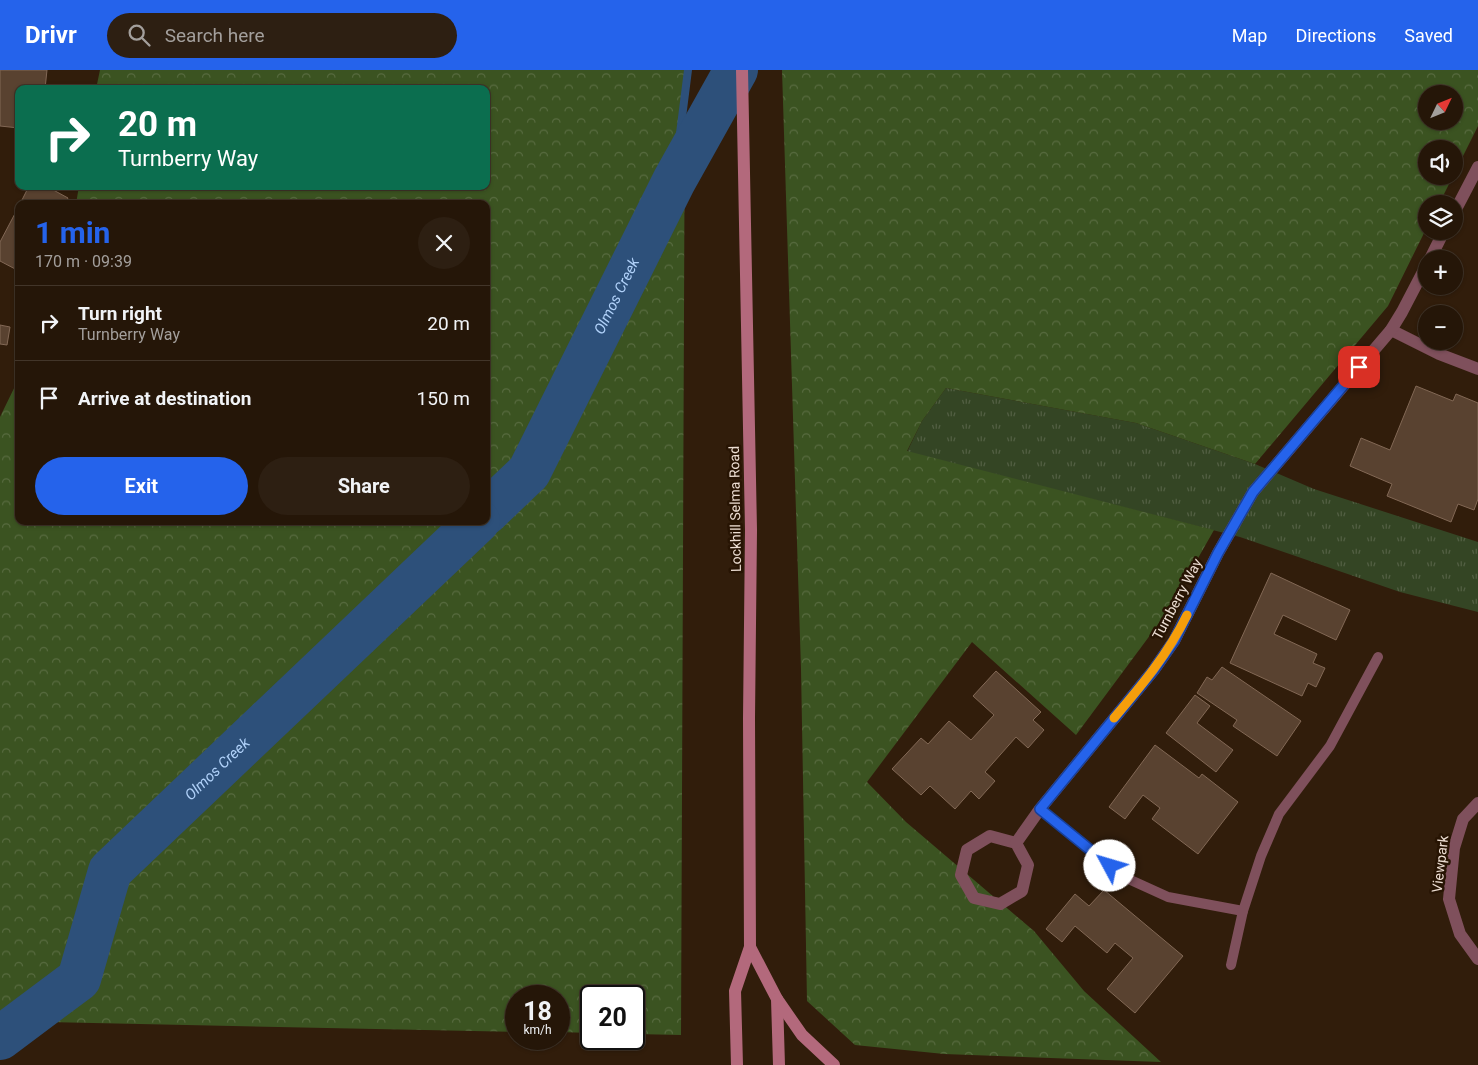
<!DOCTYPE html>
<html lang="en">
<head>
<meta charset="utf-8">
<style>
	body { margin:0; font-family:Roboto,sans-serif; background:#2d1f12; color:#f1f3f6; height:100vh; display:flex; flex-direction:column; font-size:19px; white-space:nowrap }
	* { box-sizing:border-box; margin:0 }
	p { font-size:16px; color:#a39f9c }
	.icon { flex:none; width:28px; height:28px; fill:none; stroke:currentColor; stroke-width:2; stroke-linecap:round; stroke-linejoin:round }
	.map { position:relative; flex:1; overflow:hidden }
	.sheet { position:absolute; left:15px; top:130px; width:475px; height:325px; display:flex; flex-direction:column; background:#251608; border-radius:10px; box-shadow:0 1px 4px #0004,0 0 0 1px #423529 }
	.sheet>* { flex:none }
	.hud { position:absolute; left:15px; top:15px; width:475px; height:105px; border-radius:10px; box-shadow:0 1px 4px #0004,0 0 0 1px #423529; background:#0b6e4f; color:#fff; overflow:hidden }
	.needle { width:32px; rotate:47deg }
	.fabs { position:absolute; left:1418px; top:15px; display:grid; gap:10px }
	.fabs a { display:grid; place-items:center; width:45px; height:45px; border-radius:50%; background:#251608; box-shadow:0 1px 4px #0004,0 0 0 1px #423529; font-size:25px }
	.speed { position:absolute; left:505px; top:915px; display:flex; gap:10px; font-size:25px; font-weight:700; text-align:center }
	.speed>* { display:grid; place-content:center; width:65px; height:65px; border-radius:50%; background:#251608; box-shadow:0 1px 4px #0004,0 0 0 1px #423529; line-height:1 }
	.speed small { font-size:12px; font-weight:400 }
	.speed .limit { border:2px solid #111; border-radius:8px; background:#fff; color:#111 }
	.pin { position:absolute; display:grid; place-items:center; width:42px; height:42px; color:#fff; margin:-21px; border-radius:10px; box-shadow:0 2px 8px #0006 }
	.me { position:absolute; width:55px; margin:-28px; rotate:309deg; stroke-linejoin:round; filter:drop-shadow(0 0 4px #0008) }
	.turn { display:flex; align-items:center; gap:18px; height:105px; padding:0 20px; font-size:22px }
	.turn .icon { width:65px; height:65px; stroke-width:2.5 }
	.turn b { display:block; font-size:35px; line-height:42px }
	.round { display:grid; place-items:center; flex:none; width:52px; height:52px; border-radius:26px; background:#2d1f12 }
	.head { display:flex; align-items:center; justify-content:space-between; height:85px; padding:0 20px }
	h1 { font-size:30px; font-weight:700; line-height:38px; color:#2563eb }
	.action { display:flex; gap:10px; margin-top:auto; padding:10px 20px }
	.action a { flex:1; height:58px; border-radius:30px; background:#2563eb; color:#fff; font-size:20px; font-weight:700; line-height:58px; text-align:center }
	.action a+a { background:#2d1f12; color:#f1f3f6 }
	ul { padding:0; list-style:none }
	li { display:flex; align-items:center; gap:15px; height:75px; padding:0 20px; border-top:1px solid #423529 }
	li div { flex:1 }
	li b { display:block; font-size:19px }
	li em { font-style:normal }
	header { display:flex; align-items:center; gap:30px; box-sizing:border-box; height:70px; padding:0 25px; background:#2563eb; color:#fff }
	header strong { font-size:24px }
	nav { display:flex; gap:28px; margin-inline-start:auto; font-size:18px }
	.search { width:350px; height:45px; background:#2d1f12; display:flex; align-items:center; gap:12px; box-sizing:border-box; padding:0 18px; border-radius:28px; color:#a39f9c; font-size:19px }
	.map>svg:first-child { display:block }
	.grass { fill:url(#grass-tufts) }
	.forest { fill:url(#forest-crowns); fill-rule:evenodd }
	.lines { fill:none; stroke-linecap:round; stroke-linejoin:round }
	.stream { stroke:#2d507a; stroke-width:8 }
	.river { stroke:#2d507a; stroke-width:44 }
	.building { fill:#594230; stroke:#826855 }
	.service { stroke:#7f505c; stroke-width:10 }
	.minor { stroke:#7f505c; stroke-width:12 }
	.secondary { stroke:#b3697c; stroke-width:12 }
	.route-casing { stroke:#184099; stroke-width:12 }
	.route { stroke:#2563eb; stroke-width:9 }
	.slow { stroke:#f59e0b; stroke-width:9 }
	.labels { text-anchor:middle; dominant-baseline:central; stroke-width:5; stroke-linejoin:round; paint-order:stroke }
	.street-label { font-size:14px; fill:#ecddd2; stroke:#271403 }
	.water-label { font-size:15px; font-style:italic; fill:#b0d1f9; stroke:#271403 }
</style>
</head>
<body>
<header>
<strong>Drivr</strong>
<div class="search"><svg class="icon" aria-label="search" viewBox="0 0 24 24"><circle cx="10" cy="10" r="6"/><path d="M15 15l6 6"/></svg>Search here</div>
<nav><a>Map</a><a>Directions</a><a>Saved</a></nav>
</header>
<div class="map">
<svg width="1478" height="995" viewBox="0 0 1478 995">
	<defs>
		<pattern id="grass-tufts" width="24" height="20" patternUnits="userSpaceOnUse" patternTransform="scale(1.25)"><rect width="24" height="20" fill="#344524"/><path d="M3 7l-1-3M5 7V3M7 7l1-3M15 17l-1-3M17 17v-4M19 17l1-3" fill="none" stroke="#525f43"/></pattern>
		<pattern id="forest-crowns" width="20" height="18" patternUnits="userSpaceOnUse" patternTransform="scale(1.25)"><rect width="20" height="18" fill="#3b5321"/><path d="M2 6a3 3 0 1 1 6 0M12 15a3 3 0 1 1 6 0" fill="none" stroke="#586b40"/></pattern>
	</defs>
	<rect width="100%" height="100%" fill="#311d0b"/>
	<polygon class="grass" points="946,318 1136,353 1255,394 1314,419 1478,472 1478,542 1400,522 1240,467 907,382 922,351"/>
	<g class="forest">
		<polygon points="100,0 685,0 681,965 634,964 634,926 591,926 591,963 559,962 559,926 516,926 516,962 0,951 0,347 19,308 19,451 486,451 486,134 76,134 79,116 486,116 486,19 96,19"/>
		<path d="M782,0H1478V56L1454,104V79H1426V106H1453L1439,134H1426V159L1388,236L1255,394L1136,353L946,318L922,351L907,381L1214,460L1168,541L1076,665L972,572L867,712L906,752L1034,861L1084,921L1161,992L944,984L855,975L807,931L801,599ZM1426,24H1454V51H1426Z"/>
	</g>
	<g class="lines">
		<polyline class="stream" points="674,111 688,0"/>
		<g class="river">
			<path id="s1" d="M486,443L529,402L674,111L736,0"/>
			<path id="s2" d="M0,968L79,909L110,801L478,451"/>
		</g>
	</g>
	<g class="building">
		<polygon points="0,0 47,0 45,19 19,19 19,58 0,56"/>
		<polygon points="29,116 46,116 68,128 65,134 20,134"/>
		<polygon points="19,136 19,201 0,191 0,172"/>
		<polygon points="0,255 10,257 7,275 0,274"/>
		<polygon points="1416,316 1453,331 1456,324 1478,333 1478,429 1474,440 1458,434 1451,452 1387,426 1392,414 1350,396 1361,368 1390,380"/>
		<polygon points="1271,503 1350,540 1336,570 1283,545 1274,564 1317,584 1313,593 1325,598 1316,617 1308,613 1302,626 1230,593"/>
		<polygon points="1222,597 1301,651 1277,686 1233,656 1237,650 1197,623 1207,607 1212,610"/>
		<polygon points="996,601 1041,642 1033,650 1044,660 1028,678 1016,667 985,702 995,711 979,729 971,721 955,739 930,716 921,725 892,699 921,668 928,674 949,651 971,670 994,645 973,626"/>
		<polygon points="1195,625 1210,636 1197,653 1233,680 1216,702 1166,663"/>
		<polygon points="1155,675 1199,708 1202,704 1238,732 1198,784 1152,749 1160,738 1143,725 1125,749 1109,737"/>
		<polygon points="1104,820 1183,886 1135,943 1107,919 1133,888 1115,873 1107,883 1075,856 1062,872 1046,859 1075,824 1089,836"/>
	</g>
	<g class="lines">
		<g class="service">
			<polyline points="1040,739 1124,807 1168,827 1243,841"/>
			<polyline points="1231,895 1243,841 1261,786 1279,744 1330,676 1378,587"/>
		</g>
		<g class="minor">
			<polyline points="1454,143 1478,97"/>
			<polyline points="1430,189 1444,161"/>
			<polyline points="1391,260 1439,284 1478,299"/>
			<polyline points="1478,733 1463,749 1454,778 1449,829 1460,864 1478,889"/>
			<polygon points="990,766 1016,773 1028,795 1022,821 1000,834 974,828 961,805 967,780"/>
			<polyline points="1016,773 1040,739 1153,601 1174,571 1218,483 1253,422 1391,260 1402,242 1426,196"/>
		</g>
		<g class="secondary">
			<polyline points="750,877 777,929 779,995"/>
			<polyline points="777,929 802,965 834,995"/>
			<polyline points="737,995 735,921 750,877 749,648 751,460 742,0"/>
		</g>
	</g>
	<g class="lines">
		<g class="route-casing">
			<polyline id="route" points="1110,796 1040,739 1153,601 1174,571 1218,483 1253,422 1359,297"/>
		</g>
		<use href="#route" class="route"/>
		<path class="slow" d="M1114,648C1142,615 1168,584 1187,545"/>
	</g>
	<g class="labels">
		<g class="street-label">
			<text transform="translate(735 439) rotate(-91)">Lockhill Selma Road</text>
			<text transform="translate(1177 529) rotate(-62)">Turnberry Way</text>
			<text transform="translate(1440 794) rotate(-83)">Viewpark</text>
		</g>
		<g class="water-label">
			<text stroke="none"><textPath href="#s1" startOffset="256">Olmos Creek</textPath></text>
			<text stroke="none"><textPath href="#s2" startOffset="359">Olmos Creek</textPath></text>
		</g>
	</g>
</svg>
<div class="fabs">
<a><svg class="needle" viewBox="-14 -14 28 28"><path d="M0-13l5 13h-10z" fill="#e53935"/><path d="M0 13l5-13h-10z" fill="#a39f9c"/></svg></a>
<a><svg class="icon" aria-label="sound" viewBox="0 0 24 24"><path d="M4 9h4l5-4v14l-5-4H4zM17 9q2 3 0 6"/></svg></a>
<a><svg class="icon" aria-label="layers" viewBox="0 0 24 24"><path d="M12 4l9 5-9 5-9-5zM3 14l9 5 9-5"/></svg></a>
<a>+</a>
<a>−</a>
</div>
<div class="speed"><div>18<small>km/h</small></div><div class="limit">20</div></div>
<div class="pin" style="left:1359px;top:297px;background:#d93025"><svg class="icon" aria-label="arrive" viewBox="0 0 24 24"><path d="M6 21V4h12l-3 4 3 4H6"/></svg></div>
<svg class="me" style="left:1110px;top:796px" viewBox="-20 -20 40 40"><circle r="19" fill="#fff"/><path d="M0-13L10 11 0 6-10 11z" fill="#2563eb"/></svg>
<div class="hud">
<div class="turn"><svg class="icon" aria-label="right" viewBox="0 0 24 24"><path d="M7 20v-9h11M14 6l5 5-5 5"/></svg><div><b>20 m</b>Turnberry Way</div></div>
</div>
<section class="sheet">
<div class="head"><div><h1>1 min</h1><p>170 m · 09:39</p></div><a class="round"><svg class="icon" aria-label="close" viewBox="0 0 24 24"><path d="M6 6l12 12M18 6L6 18"/></svg></a></div>
<ul>
<li><svg class="icon" aria-label="right" viewBox="0 0 24 24"><path d="M7 20v-9h11M14 6l5 5-5 5"/></svg><div><b>Turn right</b><p>Turnberry Way</p></div><em>20 m</em></li>
<li><svg class="icon" aria-label="arrive" viewBox="0 0 24 24"><path d="M6 21V4h12l-3 4 3 4H6"/></svg><div><b>Arrive at destination</b></div><em>150 m</em></li>
</ul>
<div class="action"><a>Exit</a><a>Share</a></div>
</section>
</div>
</body>
</html>
